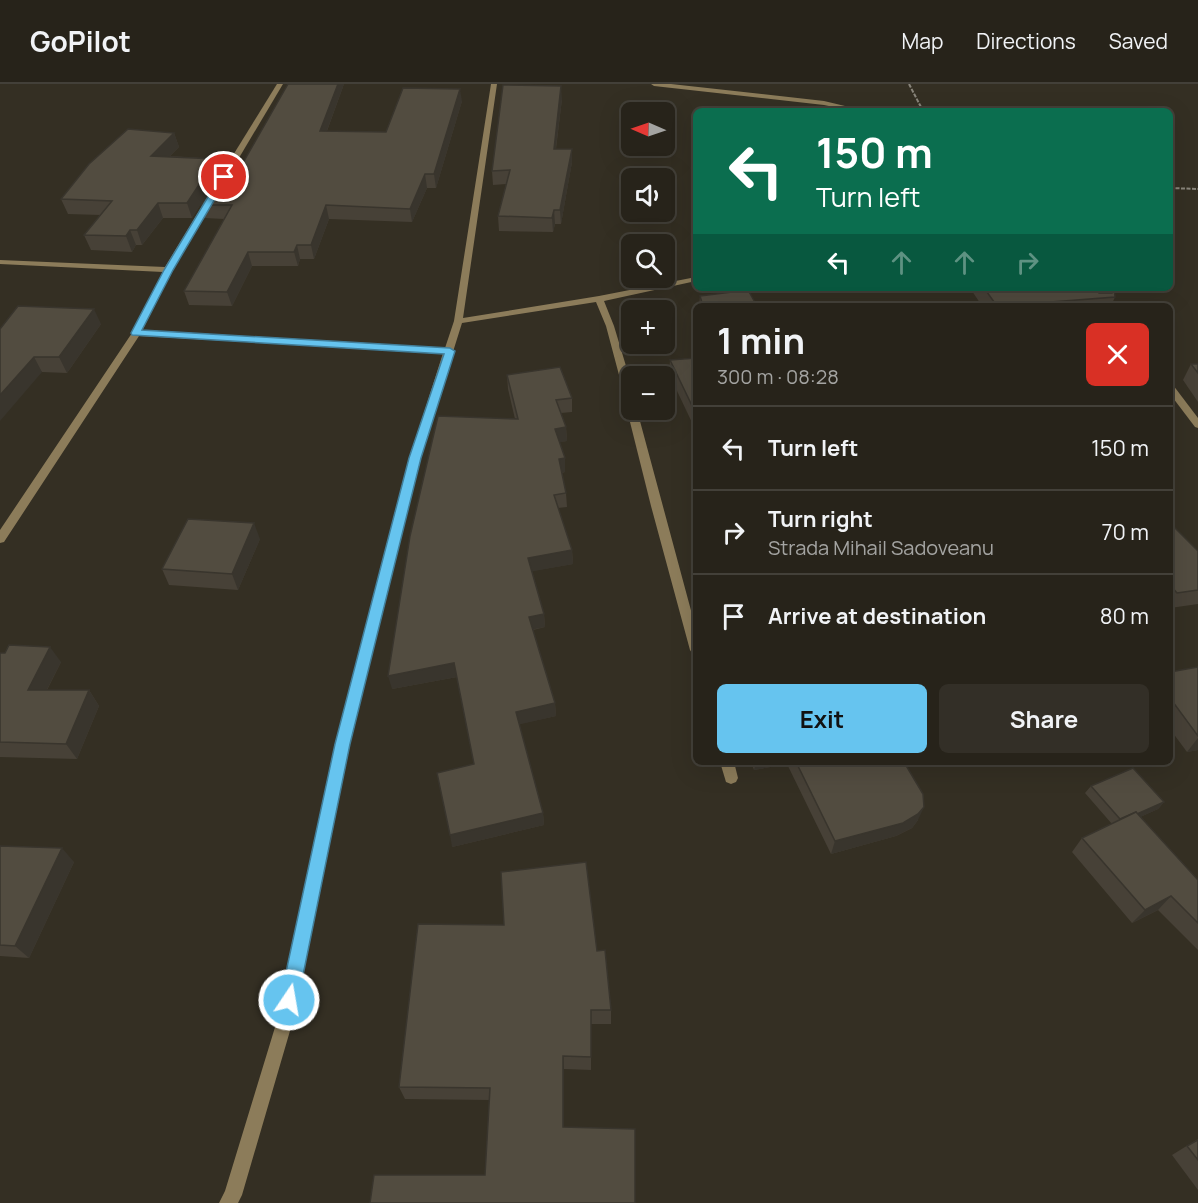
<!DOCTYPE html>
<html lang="en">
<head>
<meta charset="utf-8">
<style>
	body { margin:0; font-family:Manrope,sans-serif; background:#332f27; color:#f1f3f6; height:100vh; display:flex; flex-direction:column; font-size:22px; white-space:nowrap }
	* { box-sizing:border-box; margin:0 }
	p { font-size:20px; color:#a4a4a2 }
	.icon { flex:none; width:33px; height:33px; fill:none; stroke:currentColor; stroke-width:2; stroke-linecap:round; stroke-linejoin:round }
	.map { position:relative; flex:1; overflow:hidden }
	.panel { position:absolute; left:693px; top:219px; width:480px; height:462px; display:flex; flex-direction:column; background:#27231a; border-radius:9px; box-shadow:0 6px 24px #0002,0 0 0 2px #434039 }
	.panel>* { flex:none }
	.guide { position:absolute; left:693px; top:24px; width:480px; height:183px; border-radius:9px; box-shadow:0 6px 24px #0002,0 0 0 2px #434039; background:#0b6e4f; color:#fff; overflow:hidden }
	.needle { width:39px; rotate:272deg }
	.fabs { position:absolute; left:621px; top:18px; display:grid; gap:12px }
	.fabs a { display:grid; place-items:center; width:54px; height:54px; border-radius:9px; background:#27231a; box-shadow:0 6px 24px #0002,0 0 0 2px #434039; font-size:30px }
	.pin { position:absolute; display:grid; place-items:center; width:51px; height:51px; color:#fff; margin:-26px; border:3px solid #fff; border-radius:50%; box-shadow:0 2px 6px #0007 }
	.me { position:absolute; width:66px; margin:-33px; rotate:12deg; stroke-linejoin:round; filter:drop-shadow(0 0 4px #0008) }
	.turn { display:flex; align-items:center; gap:21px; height:126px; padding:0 24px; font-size:27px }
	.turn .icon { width:78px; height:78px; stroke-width:2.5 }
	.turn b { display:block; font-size:42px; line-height:51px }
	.lanes { display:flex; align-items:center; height:57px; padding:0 24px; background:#0003; justify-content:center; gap:30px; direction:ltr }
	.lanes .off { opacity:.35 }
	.round { display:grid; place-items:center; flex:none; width:63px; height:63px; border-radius:9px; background:#332f27 }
	.head { display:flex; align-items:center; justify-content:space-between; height:102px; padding:0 24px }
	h1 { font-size:36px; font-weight:700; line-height:45px }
	.button { display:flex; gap:12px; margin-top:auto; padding:12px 24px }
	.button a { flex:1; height:69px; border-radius:9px; background:#66c4ef; color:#111; font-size:24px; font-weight:700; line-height:69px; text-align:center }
	.button a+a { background:#332f27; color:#f1f3f6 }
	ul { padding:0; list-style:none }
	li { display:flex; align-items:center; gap:18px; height:84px; padding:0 24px; border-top:2px solid #434039 }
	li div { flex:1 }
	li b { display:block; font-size:22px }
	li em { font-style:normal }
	header { display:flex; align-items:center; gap:36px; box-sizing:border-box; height:84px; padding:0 30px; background:#27231a; border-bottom:2px solid #434039 }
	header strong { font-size:28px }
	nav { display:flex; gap:33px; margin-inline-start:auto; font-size:21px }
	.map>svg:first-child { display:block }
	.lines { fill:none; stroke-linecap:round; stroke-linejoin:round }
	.path { stroke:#89857b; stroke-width:2; stroke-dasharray:4 1.5; stroke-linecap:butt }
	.minor { fill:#8c7c5a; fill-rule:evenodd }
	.wall { fill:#474137 }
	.shaded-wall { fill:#39352d }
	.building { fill:#524c40; stroke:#39352d; stroke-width:1.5 }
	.route { fill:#66c4ef; stroke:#427f9b; stroke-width:1.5 }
</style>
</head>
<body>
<header>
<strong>GoPilot</strong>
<nav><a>Map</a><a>Directions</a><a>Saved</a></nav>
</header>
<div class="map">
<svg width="1198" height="1119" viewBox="0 0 1198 1119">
	<rect width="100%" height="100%" fill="#342f23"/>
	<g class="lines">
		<g class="path">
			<polyline points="909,0 923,27"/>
			<polyline points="1170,104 1198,105"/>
		</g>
		<g class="minor">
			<polygon points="277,0 283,0 230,89 223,91 222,89"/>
			<polygon points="491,0 497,0 463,234 599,212 696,193 696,197 604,217 614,242 632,302 632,326 637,326 696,545 696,571 692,569 690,566 651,422 627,326 630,323 627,321 606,242 596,218 462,239 420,373 349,660 292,940 242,1111 238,1119 219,1119 225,1107 276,940 335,660 410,373 443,269 139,252 4,458 0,459 0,446 132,249 163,188 0,180 0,176 165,183 207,114 211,112 215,114 172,186 142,247 445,264 454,237"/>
			<polygon points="651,0 671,0 824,17 866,27 853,27 824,21 654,2"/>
			<polygon points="1170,300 1173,301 1198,334 1198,344 1195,343 1170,310"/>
			<polygon points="720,678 734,678 738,694 736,698 731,700 726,698"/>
		</g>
	</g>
	<g class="wall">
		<polygon points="344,0 327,47 386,48 462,17 436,104 427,104 412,138 329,135 314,175 300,175 298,182 252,182 232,222 189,221 184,207 224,135 205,134 201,121 244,77"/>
		<polygon points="562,15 556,65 572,78 561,140 555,140 553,148 499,147 498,132 506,100 493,101 492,87"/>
		<polygon points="174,49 179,63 170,72 216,75 220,89 192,134 163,134 142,161 136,161 132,168 91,166 84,151 100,131 68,130 61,115"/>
		<polygon points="973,204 1114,204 1115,213 1111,222 982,222 972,207"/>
		<polygon points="700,212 757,222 699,222"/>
		<polygon points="696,239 696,256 694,253"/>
		<polygon points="101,240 67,289 42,288 0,245"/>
		<polygon points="696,274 696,347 669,290 670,276"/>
		<polygon points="1191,280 1198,280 1198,318 1183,296"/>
		<polygon points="507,291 572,314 572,328 561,329 566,343 567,357 559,358 565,388 562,389 566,409 567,423 558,424 572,466 573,480 532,487 544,530 545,543 533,546 555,619 556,632 519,640 543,729 544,741 452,763 474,681 457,593 392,605 515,335 508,305"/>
		<polygon points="1170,439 1198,467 1198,520 1170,524"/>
		<polygon points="260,455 238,506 169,501 162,485"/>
		<polygon points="0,569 61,578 47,606 89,606 99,622 77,675 0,673"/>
		<polygon points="1198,583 1198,666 1187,668 1170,645 1170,588"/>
		<polygon points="751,678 904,678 918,736 912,744 896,752 831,770 787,680 754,686"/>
		<polygon points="1091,702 1164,718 1158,725 1140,733 1198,796 1198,866 1158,826 1132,839 1072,768 1082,754 1112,740 1085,709"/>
		<polygon points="0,762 74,778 29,874 0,872"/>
		<polygon points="597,867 611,926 611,940 591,940 591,986 564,985 564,1043 485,1091 490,1016 405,1015 399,1003"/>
		<polygon points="1198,1055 1198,1106 1172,1071"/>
	</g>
	<g class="shaded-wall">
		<polygon points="338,0 344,0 322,60 320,47"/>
		<polygon points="561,2 562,15 554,79 554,65"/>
		<polygon points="460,5 462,17 436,104 434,90"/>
		<polygon points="174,49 179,63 156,86 151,72"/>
		<polygon points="572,65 572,78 561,140 560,126"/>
		<polygon points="216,75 220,89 192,134 187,119"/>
		<polygon points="425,90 427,104 412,138 410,125"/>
		<polygon points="158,119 163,134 142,161 137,146"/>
		<polygon points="326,121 329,135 314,175 311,161"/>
		<polygon points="554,126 555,140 553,148 552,134"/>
		<polygon points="130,146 136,161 132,168 126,152"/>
		<polygon points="297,161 300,175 298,182 294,168"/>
		<polygon points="248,168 252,182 232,222 227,208"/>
		<polygon points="94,225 101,240 67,289 59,273"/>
		<polygon points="34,273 42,288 0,337 0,311"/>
		<polygon points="566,343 567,357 556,359 555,345"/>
		<polygon points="565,374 565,388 560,389 559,375"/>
		<polygon points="254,439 260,455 238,506 232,490"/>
		<polygon points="572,466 573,480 529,488 528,474"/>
		<polygon points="544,530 545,543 530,546 529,533"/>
		<polygon points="50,563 61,578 39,621 28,606"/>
		<polygon points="454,579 457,593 392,605 388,592"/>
		<polygon points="89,606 99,622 77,675 66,660"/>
		<polygon points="555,619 556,632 517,641 516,628"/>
		<polygon points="1198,654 1198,666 1187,668"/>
		<polygon points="756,678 787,678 787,680 754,686"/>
		<polygon points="1164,718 1158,725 1116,744 1121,737"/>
		<polygon points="924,723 918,736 912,744 896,752 831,770 835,757"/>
		<polygon points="543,729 544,741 452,763 450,751"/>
		<polygon points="62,764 74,778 29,874 15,862"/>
		<polygon points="1171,812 1158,826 1132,839 1145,826"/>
		<polygon points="563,972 564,985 564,1054 563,1043"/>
	</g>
	<g class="building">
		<polygon points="288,0 338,0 320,47 386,48 403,4 460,5 434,90 425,90 410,125 326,121 311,161 297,161 294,168 248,168 227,208 184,207 232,121 201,121 228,77 244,77"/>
		<polygon points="503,1 561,2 554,65 572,65 560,126 554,126 552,134 498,132 510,86 492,87"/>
		<polygon points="868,25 872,27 858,27"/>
		<polygon points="128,45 174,49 151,72 216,75 187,119 158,119 137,146 130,146 126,152 84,151 112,117 61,115 89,80"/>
		<polygon points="984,204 1095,204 1099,209 1112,209 1112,206 1110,204 1114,204 1115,213 1039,219 1041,222 997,222"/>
		<polygon points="748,206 757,222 703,222 700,212"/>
		<polygon points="18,222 94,225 59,273 34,273 0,311 0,245"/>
		<polygon points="696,274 696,330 670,276"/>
		<polygon points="1191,280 1198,280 1198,289"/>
		<polygon points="560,283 572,314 556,316 566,343 555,345 565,374 559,375 566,409 554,411 572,466 528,474 544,530 529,533 555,619 516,628 543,729 450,751 437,689 474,680 454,579 388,592 410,452 438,332 518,335 507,291"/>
		<polygon points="188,435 254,439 232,490 162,485"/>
		<polygon points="1170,439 1198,467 1198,506 1177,509 1170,501"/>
		<polygon points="9,561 50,563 28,606 89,606 66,660 0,658 0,569 5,569"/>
		<polygon points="1198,583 1198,652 1170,614 1170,588"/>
		<polygon points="796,678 904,678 923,710 924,723 918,730 903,739 835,757"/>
		<polygon points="1133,684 1164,718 1137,730 1136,728 1120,735 1091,702"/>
		<polygon points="1136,728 1198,796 1198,839 1171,812 1145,826 1082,754"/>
		<polygon points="0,762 62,764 15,862 0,861"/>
		<polygon points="586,778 597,867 605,866 611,926 591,926 591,973 563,972 563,1043 635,1045 635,1119 370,1119 374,1091 485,1091 490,1004 399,1003 418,840 504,841 501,788"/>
		<polygon points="1198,1056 1198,1076 1187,1062"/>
	</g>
	<polygon class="route" points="224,90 228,93 173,186 142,246 450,264 455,267 421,374 350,660 298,916 295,923 289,925 283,923 280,916 335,660 409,374 444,270 132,251 131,249 164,186 220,93"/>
</svg>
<div class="fabs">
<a><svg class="needle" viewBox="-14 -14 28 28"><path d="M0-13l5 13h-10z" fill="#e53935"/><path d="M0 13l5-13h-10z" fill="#a4a4a2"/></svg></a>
<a><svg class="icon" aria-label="sound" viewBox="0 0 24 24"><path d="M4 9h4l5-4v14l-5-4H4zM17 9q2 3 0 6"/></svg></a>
<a><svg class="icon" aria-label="search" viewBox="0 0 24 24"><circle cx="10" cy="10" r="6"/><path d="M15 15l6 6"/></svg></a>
<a>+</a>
<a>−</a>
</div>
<div class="pin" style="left:224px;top:93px;background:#d93025"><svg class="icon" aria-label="arrive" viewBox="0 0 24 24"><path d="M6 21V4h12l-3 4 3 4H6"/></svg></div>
<svg class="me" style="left:289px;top:916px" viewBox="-20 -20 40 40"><circle r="17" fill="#66c4ef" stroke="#fff" stroke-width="3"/><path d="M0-11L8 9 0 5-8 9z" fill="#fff"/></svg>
<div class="guide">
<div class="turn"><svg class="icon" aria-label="left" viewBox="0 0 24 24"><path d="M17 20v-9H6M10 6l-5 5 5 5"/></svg><div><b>150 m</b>Turn left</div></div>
<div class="lanes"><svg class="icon" aria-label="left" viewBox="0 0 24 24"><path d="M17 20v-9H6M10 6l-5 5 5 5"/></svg><svg class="icon off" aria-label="ahead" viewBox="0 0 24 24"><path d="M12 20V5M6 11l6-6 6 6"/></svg><svg class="icon off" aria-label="ahead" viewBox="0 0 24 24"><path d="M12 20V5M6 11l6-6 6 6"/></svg><svg class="icon off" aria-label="right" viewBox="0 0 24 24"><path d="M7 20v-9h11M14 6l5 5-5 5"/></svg></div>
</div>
<section class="panel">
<div class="head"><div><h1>1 min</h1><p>300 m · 08:28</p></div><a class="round" style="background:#d93025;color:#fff"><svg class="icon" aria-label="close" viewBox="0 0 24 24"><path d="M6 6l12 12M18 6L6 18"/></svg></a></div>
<ul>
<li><svg class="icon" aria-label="left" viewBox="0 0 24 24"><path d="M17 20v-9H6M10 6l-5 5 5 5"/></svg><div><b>Turn left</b></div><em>150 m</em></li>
<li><svg class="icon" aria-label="right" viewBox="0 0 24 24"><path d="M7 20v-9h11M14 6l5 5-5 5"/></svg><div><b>Turn right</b><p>Strada Mihail Sadoveanu</p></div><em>70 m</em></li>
<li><svg class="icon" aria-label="arrive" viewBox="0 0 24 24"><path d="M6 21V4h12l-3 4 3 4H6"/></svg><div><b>Arrive at destination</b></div><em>80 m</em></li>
</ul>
<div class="button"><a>Exit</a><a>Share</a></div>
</section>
</div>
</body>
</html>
